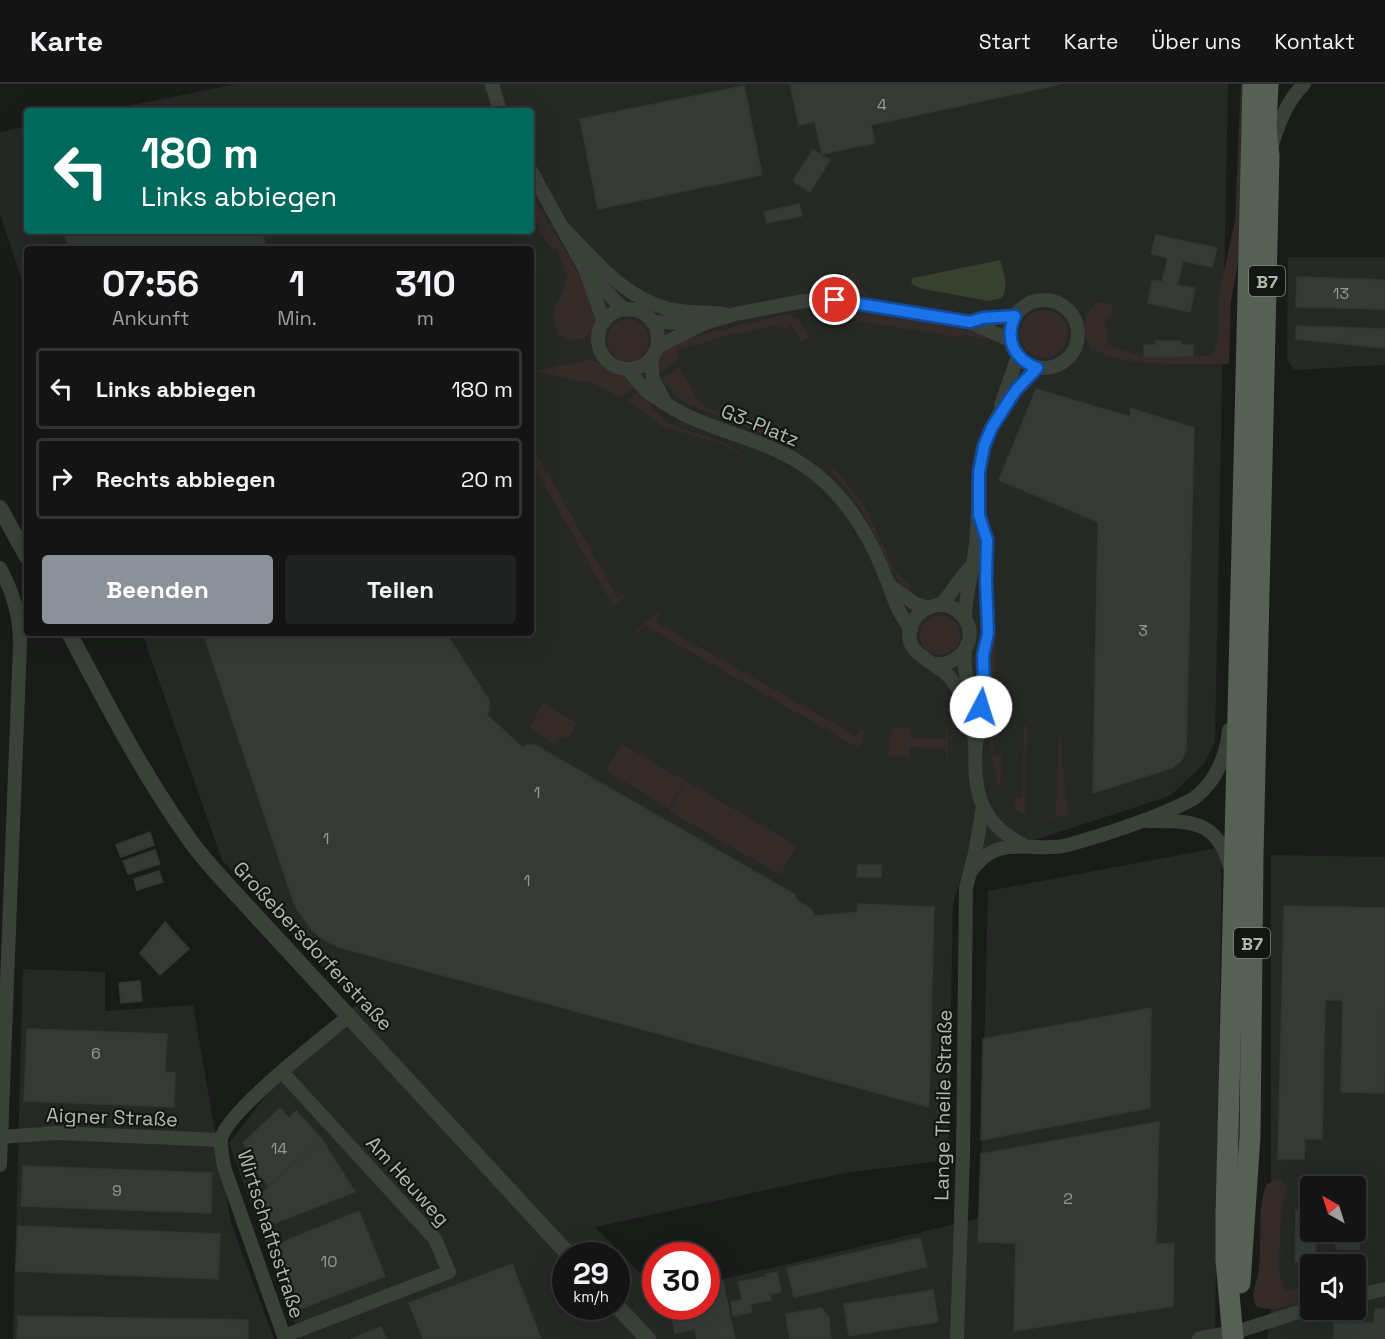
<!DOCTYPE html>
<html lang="de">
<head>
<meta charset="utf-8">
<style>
	body { margin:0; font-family:"Space Grotesk",sans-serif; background:#202121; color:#f1f3f6; height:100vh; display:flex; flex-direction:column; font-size:22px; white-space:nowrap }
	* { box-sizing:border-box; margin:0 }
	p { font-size:20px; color:#9d9ea0 }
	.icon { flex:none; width:33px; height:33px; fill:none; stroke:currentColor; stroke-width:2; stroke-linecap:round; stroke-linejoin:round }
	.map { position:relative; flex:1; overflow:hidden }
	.side { position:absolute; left:24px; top:162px; width:510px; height:390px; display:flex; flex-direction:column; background:#131413; border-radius:6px; box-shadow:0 6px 24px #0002,0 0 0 2px #323333 }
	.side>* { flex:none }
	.guide { position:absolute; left:24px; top:24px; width:510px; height:126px; border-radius:6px; box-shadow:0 6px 24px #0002,0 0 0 2px #323333; background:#00695c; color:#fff; overflow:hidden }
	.needle { width:39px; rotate:321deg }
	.tools { position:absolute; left:1300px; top:1092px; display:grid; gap:12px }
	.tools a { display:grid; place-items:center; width:66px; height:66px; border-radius:6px; background:#131413; box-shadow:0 6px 24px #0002,0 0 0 2px #323333; font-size:30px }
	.speed { position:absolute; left:552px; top:1158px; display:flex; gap:12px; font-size:30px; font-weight:700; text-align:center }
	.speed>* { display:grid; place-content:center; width:78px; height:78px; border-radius:50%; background:#131413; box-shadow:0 6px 24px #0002,0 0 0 2px #323333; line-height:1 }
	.speed small { font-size:15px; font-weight:400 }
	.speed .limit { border:9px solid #d22; background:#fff; color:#111 }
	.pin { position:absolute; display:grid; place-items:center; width:51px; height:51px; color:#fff; margin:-26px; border:3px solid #fff; border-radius:50%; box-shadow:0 2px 6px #0007 }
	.me { position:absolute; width:66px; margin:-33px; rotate:5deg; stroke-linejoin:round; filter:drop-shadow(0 0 4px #0008) }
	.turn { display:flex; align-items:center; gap:21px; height:126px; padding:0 18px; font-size:27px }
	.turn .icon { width:78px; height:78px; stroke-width:2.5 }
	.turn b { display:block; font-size:42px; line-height:51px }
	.eta { display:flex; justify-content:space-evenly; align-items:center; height:102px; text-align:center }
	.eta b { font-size:36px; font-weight:600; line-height:42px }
	.primary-button { display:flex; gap:12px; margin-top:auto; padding:12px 18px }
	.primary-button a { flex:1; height:69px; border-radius:6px; background:#8c9099; color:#fff; font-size:24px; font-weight:600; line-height:69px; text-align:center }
	.primary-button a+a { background:#202121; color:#f1f3f6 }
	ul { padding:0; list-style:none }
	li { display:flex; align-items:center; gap:18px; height:81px; margin:0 12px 9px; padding:0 6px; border:3px solid #323333; border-radius:6px }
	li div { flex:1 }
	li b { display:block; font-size:22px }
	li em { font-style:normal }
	header { display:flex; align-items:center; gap:36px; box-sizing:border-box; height:84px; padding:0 30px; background:#131413; border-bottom:2px solid #323333 }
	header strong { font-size:28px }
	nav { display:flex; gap:33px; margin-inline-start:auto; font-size:21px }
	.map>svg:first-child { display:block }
	.built { fill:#252825; fill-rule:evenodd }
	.green { fill:#342a28 }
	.water { fill:#37412d }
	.building { fill:#363a36; stroke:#333733; stroke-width:1.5 }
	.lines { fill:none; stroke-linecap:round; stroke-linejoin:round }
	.minor { stroke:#3a4139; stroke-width:14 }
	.tertiary { stroke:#3a4139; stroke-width:16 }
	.primary { stroke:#576055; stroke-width:21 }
	.route-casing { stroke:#114b97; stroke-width:15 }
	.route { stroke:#1a73e8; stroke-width:10 }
	.labels { text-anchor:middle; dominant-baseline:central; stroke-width:4.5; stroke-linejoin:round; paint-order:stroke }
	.number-label { font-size:16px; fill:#919c8d }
	.shield { fill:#141614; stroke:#808a7d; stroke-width:1.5 }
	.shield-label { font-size:18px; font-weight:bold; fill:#afbcaa }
	.street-label { font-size:20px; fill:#afbcaa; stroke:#141614 }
</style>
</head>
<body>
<header>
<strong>Karte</strong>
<nav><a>Start</a><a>Karte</a><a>Über uns</a><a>Kontakt</a></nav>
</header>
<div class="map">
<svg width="1385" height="1255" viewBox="0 0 1385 1255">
	<rect width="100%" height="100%" fill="#191b19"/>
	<g class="built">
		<path d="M237,0H1228L1215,658L1203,681L1170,712L967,778L953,819L948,1076L845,1089L595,1143L655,1204L656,1222H706L707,1199L980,1134L988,807L1222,763L1215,1255H300L229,1059L283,990L357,919L222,776L142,549H531V165H27V212L0,130V48L27,42V147H531V27H103ZM566,1172H616V1222H566Z"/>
		<polygon points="1288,173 1385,173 1385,281 1294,286 1287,275"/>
		<path d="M1271,771L1385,773V1255H1267L1271,1229ZM1311,1102H1356V1148H1311ZM1311,1180H1356V1226H1311Z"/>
		<polygon points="23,885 105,888 105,927 193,921 231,1139 274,1255 13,1255"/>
	</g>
	<g class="green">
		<path d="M1241,0H1245L1242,121L1238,179L1231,218L1229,280C1193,279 1122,285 1093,264L1091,266C1083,248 1080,233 1096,219L1104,218L1110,220L1115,229L1105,235L1108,253L1106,260L1144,273L1206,272L1213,269L1219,252V211L1235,137Z"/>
		<path d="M531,109L571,176L595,224L596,231V240L592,249L584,254L570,257L557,250L559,248C543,224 567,214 566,192C565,183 559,172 556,164L550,163C538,148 531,127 531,109Z"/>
		<polygon points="851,189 855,189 862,205 873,214 827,210 841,202"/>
		<polygon points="831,223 961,244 988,251 985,256 966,251 957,253 839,234 816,235 816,228 820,224"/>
		<circle cx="1044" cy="250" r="24"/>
		<polygon points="787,230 799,235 809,254 801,258 791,241 783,246 781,243 774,242 722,253 680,266 677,271 677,278 657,290 658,273 670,260 698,251"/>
		<circle cx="628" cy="256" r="21"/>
		<path d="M587,276C604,278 625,290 637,302L622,312H618L596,301L535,287Z"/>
		<polygon points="680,283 696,313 705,323 787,355 782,357 689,321 678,314 661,295"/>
		<path d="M638,308L642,310C649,322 663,336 676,342C699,352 728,354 744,374L726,362L662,342L628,317L627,315Z"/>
		<polygon points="531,360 618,514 626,510 626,512 613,522 531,377"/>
		<path d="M835,384L865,424L896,488L912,504L909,509C896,496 889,481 882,466C867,436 855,409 830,388Z"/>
		<polygon points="656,529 661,530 657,539 856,652 861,644 864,648 860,665 644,541 639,548 636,549 636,545"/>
		<circle cx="940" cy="551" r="20"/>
		<polygon points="992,552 996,552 993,671 1002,672 1000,706 991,672 990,649 991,591 987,578"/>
		<polygon points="543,619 577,639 568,654 559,653 554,661 530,643"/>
		<polygon points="1024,642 1027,642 1025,731 1014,724 1014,714 1022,714"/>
		<polygon points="893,644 910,644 911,654 946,655 946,645 948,647 948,672 946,674 945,664 910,663 909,673 890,672 888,669 891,647"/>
		<polygon points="1059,644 1068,730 1049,736 1047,733 1056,732"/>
		<polygon points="622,660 685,697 669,724 606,687"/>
		<polygon points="686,697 797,762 780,791 669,727"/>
		<path d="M1276,1096H1281L1287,1104L1282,1123L1278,1185L1286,1208L1310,1202L1308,1192L1310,1191L1311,1208C1300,1220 1272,1230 1256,1222C1250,1210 1255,1204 1258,1191C1263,1164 1256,1123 1267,1100Z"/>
	</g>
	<path class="water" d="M1000,176C1004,189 1009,202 1002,214L989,217L923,205L913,201L911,198L913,194Z"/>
	<g class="building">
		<polygon points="790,0 1061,0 871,41 875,59 822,70 815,38 799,41"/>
		<polygon points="744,2 762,91 598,125 580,35"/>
		<polygon points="813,66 830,76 810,108 793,97"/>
		<polygon points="799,120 802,132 767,139 764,128"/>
		<polygon points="63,147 261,147 267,165 70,165"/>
		<polygon points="1156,151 1217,164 1212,183 1183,177 1177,201 1195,204 1190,228 1148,219 1152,196 1162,198 1168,174 1151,170"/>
		<polygon points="1297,193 1385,196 1385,225 1296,223"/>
		<polygon points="1296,242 1385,245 1385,264 1296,255"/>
		<polygon points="1156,257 1181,257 1181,261 1193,261 1193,272 1144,273 1144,261 1156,261"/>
		<polygon points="1036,305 1131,333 1130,324 1194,344 1186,667 1181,677 1172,684 1093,709 1098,438 999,396"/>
		<polygon points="203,549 446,549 489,616 489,627 487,631 523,664 526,661 535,661 794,810 797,816 811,825 815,832 857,828 858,820 934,823 929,1023 338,863 324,856 312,846 295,822"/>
		<polygon points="150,748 154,761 121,773 116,761"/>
		<polygon points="155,766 160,780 128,790 123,777"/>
		<polygon points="858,781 881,781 881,793 857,793"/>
		<polygon points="159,787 163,798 137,806 134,795"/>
		<polygon points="1284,822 1385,824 1384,1009 1341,1008 1343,916 1325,916 1322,1055 1305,1055 1304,1075 1278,1075"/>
		<polygon points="165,838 189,865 160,891 140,869"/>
		<polygon points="140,897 142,917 121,919 119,899"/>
		<polygon points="1151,924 1150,1024 981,1056 983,955"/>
		<polygon points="27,945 167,950 165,988 175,989 174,1023 24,1017"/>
		<polygon points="280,1024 289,1034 296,1027 321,1054 269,1102 245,1075 252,1069 243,1059"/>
		<polygon points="1159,1038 1156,1160 1174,1159 1173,1222 1014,1247 1016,1159 978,1158 981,1070"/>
		<polygon points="321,1054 355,1108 270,1141 255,1116"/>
		<polygon points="23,1082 212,1089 211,1129 21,1122"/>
		<polygon points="1296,1126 1311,1126 1311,1148 1336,1148 1336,1149 1316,1149 1316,1178 1295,1178"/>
		<polygon points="359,1127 385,1192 298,1226 273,1162"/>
		<polygon points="1356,1133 1359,1133 1359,1165 1336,1165 1336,1148 1356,1148"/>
		<polygon points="18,1142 220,1150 218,1195 16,1187"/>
		<polygon points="920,1154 927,1183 794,1213 787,1184"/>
		<polygon points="512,1180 541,1255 423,1255 409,1219"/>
		<polygon points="777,1188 781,1208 770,1210 771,1216 750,1220 752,1228 733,1232 731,1218 742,1216 738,1198 766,1193 765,1190"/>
		<polygon points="723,1198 735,1255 697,1255 695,1245 675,1249 670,1222 706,1222 706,1202"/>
		<polygon points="933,1206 938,1238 849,1252 844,1220"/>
		<polygon points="821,1224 829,1233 831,1255 790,1255 786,1230"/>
		<polygon points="1375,1225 1385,1225 1385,1255 1334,1255 1334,1239 1374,1239"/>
		<polygon points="18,1232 248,1236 248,1255 17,1255"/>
		<polygon points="381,1243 386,1255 351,1255"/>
	</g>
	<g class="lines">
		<g class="minor">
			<polyline points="492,0 500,27"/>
			<path d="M1272,61C1279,38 1287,17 1304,0"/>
			<polyline points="531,87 585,185 604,238"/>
			<path d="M560,141C594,174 620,212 668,225C686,229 706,228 724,230"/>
			<polyline points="589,189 619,221 627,226"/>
			<circle cx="1044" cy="250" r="34"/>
			<circle cx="628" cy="255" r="30"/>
			<polyline points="652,238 700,239"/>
			<polyline points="970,238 983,234 1015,232"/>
			<polyline points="657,263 705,239 735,230 804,217 835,216 970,238 1010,256"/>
			<polyline points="651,275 653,295 665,318"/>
			<path d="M628,285C634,293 641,303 649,309C662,318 678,328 692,334C737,354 777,359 817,391C852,420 873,459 889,501C895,519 899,529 911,546"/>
			<polyline points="1001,321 1018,272"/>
			<path d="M0,484C13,509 20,530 20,559L0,1081"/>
			<polyline points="889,501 914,519 928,524"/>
			<path d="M941,521C952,509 959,494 971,483"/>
			<path d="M965,535C965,512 972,490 975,467C979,441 977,416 979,390C981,349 1008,311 1037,284"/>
			<path d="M965,567C963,585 969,603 969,622"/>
			<path d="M934,580C960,583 982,553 962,531C955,524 946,520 937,521C928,523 919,528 914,536C895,570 937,576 951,595C959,605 964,616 969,627"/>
			<path d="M974,652C977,666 974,680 976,694C979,728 996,747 1025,762"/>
			<polyline points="976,661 984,604 983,571 988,549 986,497 987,456 981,438"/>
			<path d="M1148,737C1190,737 1217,735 1230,783"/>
			<path d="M971,787C976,781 981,775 987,771C1008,755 1044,768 1068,761C1110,749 1155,735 1193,715C1216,698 1226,673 1229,646"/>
			<polyline points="282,988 435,1155 449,1188 284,1252"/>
			<polyline points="1,1053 56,1049 221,1056"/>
			<polyline points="1356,1212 1385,1205"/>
			<polyline points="1233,1249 1311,1224"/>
			<path d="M285,1255L224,1083C223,1075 220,1063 221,1055C227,1027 323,954 349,932"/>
			<polyline points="957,1255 963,1071 966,804 975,769 983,723"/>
		</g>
		<g class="tertiary">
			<polyline points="0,424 27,473"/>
			<path d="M69,549C107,620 144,693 192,759C208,781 228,801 246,821L570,1172"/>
			<polyline points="616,1221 648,1255"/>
			<polyline points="1200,1255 1233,1249"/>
		</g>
		<g class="primary">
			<polyline points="1240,1199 1250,1052 1253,772 1269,72 1266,43 1268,0"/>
			<path d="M1233,1255L1226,1176V1133C1237,755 1242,378 1253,0"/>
		</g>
	</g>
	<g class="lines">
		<g class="route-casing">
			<path id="route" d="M835,216L970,238L983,234L1015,232C1004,255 1014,275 1037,284L1016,306L992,343L984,362L979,388V431L987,456L986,497L988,549L983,572L984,604L981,623"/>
		</g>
		<use href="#route" class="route"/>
	</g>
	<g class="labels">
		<g class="number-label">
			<text x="882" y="20">4</text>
			<text x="1341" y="209">13</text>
			<text x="1143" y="546">3</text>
			<text x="537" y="708">1</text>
			<text x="326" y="754">1</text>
			<text x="527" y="796">1</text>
			<text x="96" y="969">6</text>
			<text x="279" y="1064">14</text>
			<text x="117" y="1106">9</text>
			<text x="1068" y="1114">2</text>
			<text x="329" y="1177">10</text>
		</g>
		<g class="shield">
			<rect x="1249" y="182" width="36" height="30" rx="4.5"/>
			<rect x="1234" y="844" width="36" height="30" rx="4.5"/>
		</g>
		<g class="shield-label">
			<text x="1267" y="197">B7</text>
			<text x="1252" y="859">B7</text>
		</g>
		<g class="street-label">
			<text transform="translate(760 341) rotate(22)">G3-Platz</text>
			<text transform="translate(313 862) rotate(47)">Großebersdorferstraße</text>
			<text transform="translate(943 1021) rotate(-89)">Lange Theile Straße</text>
			<text transform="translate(112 1033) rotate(2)">Aigner Straße</text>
			<text transform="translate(408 1097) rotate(48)">Am Heuweg</text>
			<text transform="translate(271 1150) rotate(72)">Wirtschaftsstraße</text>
		</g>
	</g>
</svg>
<div class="tools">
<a><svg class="needle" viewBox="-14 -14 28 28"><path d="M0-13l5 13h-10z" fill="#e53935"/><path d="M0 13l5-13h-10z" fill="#9d9ea0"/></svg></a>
<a><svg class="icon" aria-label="sound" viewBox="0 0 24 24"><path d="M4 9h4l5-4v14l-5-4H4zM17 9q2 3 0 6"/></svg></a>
</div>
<div class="speed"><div>29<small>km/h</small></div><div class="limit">30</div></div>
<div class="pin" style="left:835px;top:216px;background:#d93025"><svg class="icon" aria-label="arrive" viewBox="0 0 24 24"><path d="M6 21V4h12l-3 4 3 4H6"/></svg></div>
<svg class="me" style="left:981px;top:623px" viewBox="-20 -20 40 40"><circle r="19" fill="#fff"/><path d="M0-13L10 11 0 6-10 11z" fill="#1a73e8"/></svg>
<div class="guide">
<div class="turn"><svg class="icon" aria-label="left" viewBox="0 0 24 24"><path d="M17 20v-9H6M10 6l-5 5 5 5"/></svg><div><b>180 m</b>Links abbiegen</div></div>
</div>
<section class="side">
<div class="eta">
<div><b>07:56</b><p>Ankunft</p></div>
<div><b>1</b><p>Min.</p></div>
<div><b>310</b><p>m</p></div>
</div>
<ul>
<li><svg class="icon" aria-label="left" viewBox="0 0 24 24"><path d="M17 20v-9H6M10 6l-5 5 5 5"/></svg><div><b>Links abbiegen</b></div><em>180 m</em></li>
<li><svg class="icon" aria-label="right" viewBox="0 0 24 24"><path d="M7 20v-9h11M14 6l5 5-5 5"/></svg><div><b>Rechts abbiegen</b></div><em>20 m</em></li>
</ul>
<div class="primary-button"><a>Beenden</a><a>Teilen</a></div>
</section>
</div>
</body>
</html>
